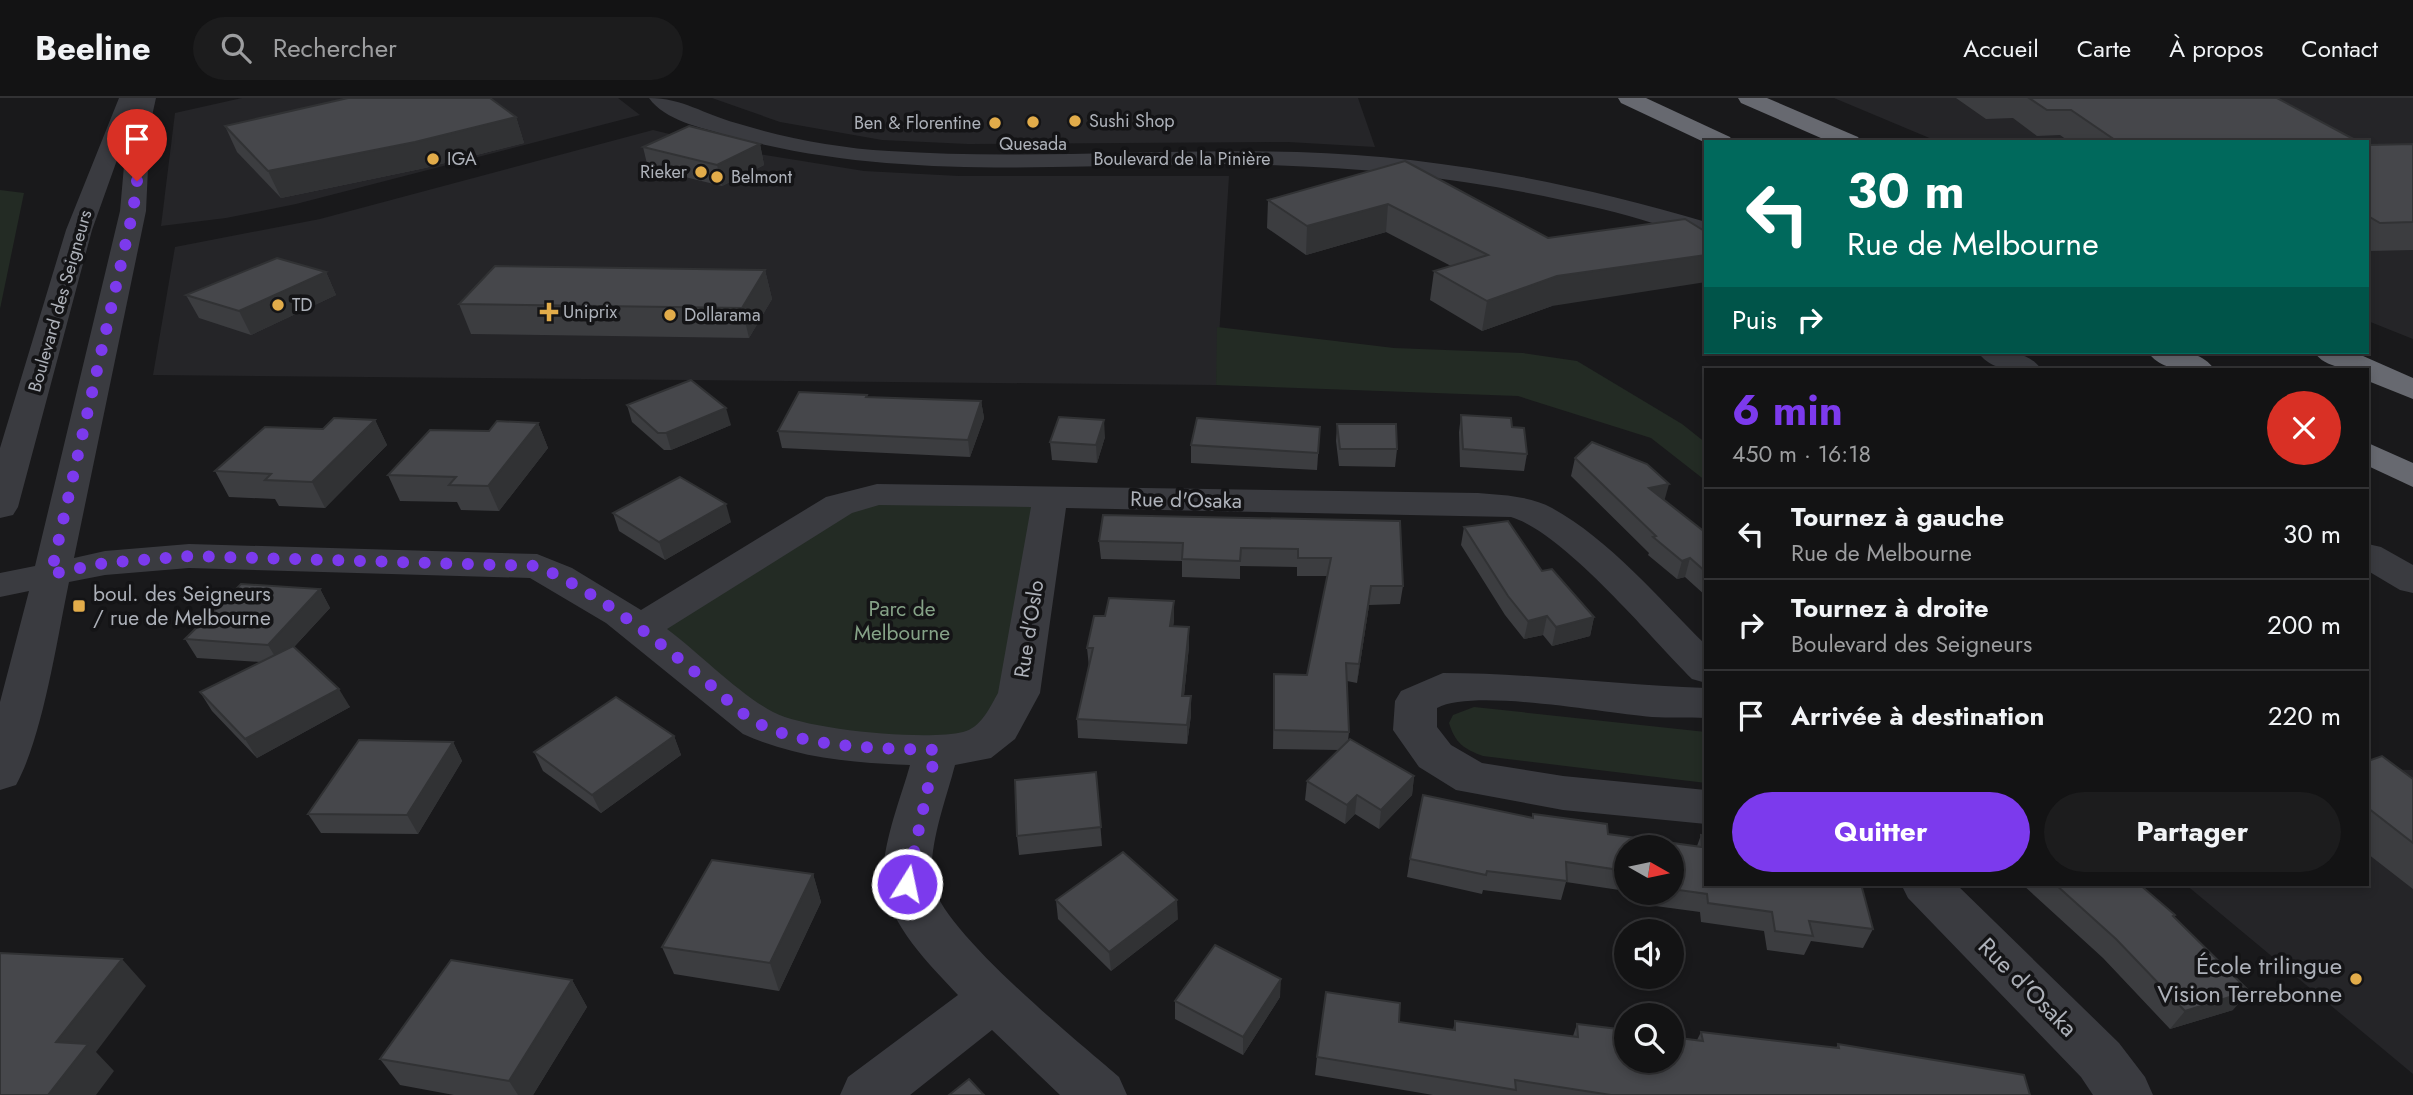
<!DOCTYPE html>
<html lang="fr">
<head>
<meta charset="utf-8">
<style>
	body { margin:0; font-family:Jost,sans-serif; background:#1c1c1d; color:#f1f3f6; height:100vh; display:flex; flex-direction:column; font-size:26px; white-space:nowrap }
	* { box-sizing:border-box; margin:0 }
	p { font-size:23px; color:#9d9ea0 }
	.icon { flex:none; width:38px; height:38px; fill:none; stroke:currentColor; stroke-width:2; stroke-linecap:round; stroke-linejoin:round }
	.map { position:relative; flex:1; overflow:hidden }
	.sheet { position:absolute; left:1704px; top:270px; width:665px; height:518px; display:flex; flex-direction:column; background:#131314; border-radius:0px; box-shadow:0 4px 10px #0003,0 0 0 2px #323234 }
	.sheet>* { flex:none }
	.banner { position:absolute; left:1704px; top:42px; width:665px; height:214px; border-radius:0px; box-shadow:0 4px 10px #0003,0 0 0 2px #323234; background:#00695c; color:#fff; overflow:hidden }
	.needle { width:46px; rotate:99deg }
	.fabs { position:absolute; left:1614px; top:737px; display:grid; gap:14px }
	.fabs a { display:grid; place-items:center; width:70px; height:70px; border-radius:50%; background:#131314; box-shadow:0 4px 10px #0003,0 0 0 2px #323234; font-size:35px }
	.pin { position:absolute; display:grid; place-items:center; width:60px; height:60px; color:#fff; margin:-72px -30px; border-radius:50% 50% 50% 0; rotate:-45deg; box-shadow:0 0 7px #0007 }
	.pin .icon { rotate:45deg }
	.me { position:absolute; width:77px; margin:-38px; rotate:10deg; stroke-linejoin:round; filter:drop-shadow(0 0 5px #0008) }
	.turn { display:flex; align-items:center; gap:24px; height:147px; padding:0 28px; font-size:32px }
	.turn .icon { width:91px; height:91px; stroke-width:2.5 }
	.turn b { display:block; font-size:49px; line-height:60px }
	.then { display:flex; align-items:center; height:66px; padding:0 28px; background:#0003; gap:14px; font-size:26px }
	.round { display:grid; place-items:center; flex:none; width:74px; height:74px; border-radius:37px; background:#1c1c1d }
	.summary { display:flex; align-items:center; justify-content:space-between; height:119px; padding:0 28px }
	h1 { font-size:42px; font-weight:700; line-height:52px; color:#7c3aed }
	.primary-button { display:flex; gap:14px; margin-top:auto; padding:14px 28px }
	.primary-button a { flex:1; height:80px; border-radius:42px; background:#7c3aed; color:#fff; font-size:28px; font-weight:700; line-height:80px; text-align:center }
	.primary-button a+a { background:#1c1c1d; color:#f1f3f6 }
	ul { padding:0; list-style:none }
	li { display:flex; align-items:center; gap:21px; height:91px; padding:0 28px; border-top:2px solid #323234 }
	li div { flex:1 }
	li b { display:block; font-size:26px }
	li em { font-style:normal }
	header { display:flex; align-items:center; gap:42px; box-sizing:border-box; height:98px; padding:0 35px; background:#131314; border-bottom:2px solid #323234 }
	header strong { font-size:33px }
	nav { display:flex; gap:38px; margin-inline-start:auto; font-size:24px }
	.search { width:490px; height:63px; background:#1c1c1d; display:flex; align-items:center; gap:18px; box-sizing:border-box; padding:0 24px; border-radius:38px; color:#9d9ea0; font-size:26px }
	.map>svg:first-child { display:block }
	.built { fill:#252528 }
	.green { fill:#232b24 }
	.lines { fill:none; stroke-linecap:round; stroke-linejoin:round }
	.minor { fill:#3a3b40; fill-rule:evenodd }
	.highway { fill:#676970; fill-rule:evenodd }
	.wall { fill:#3c3d40 }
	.shaded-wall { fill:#313234 }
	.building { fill:#46474b; stroke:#313234; stroke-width:2 }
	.route { stroke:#7c3aed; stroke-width:12; stroke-dasharray:0 21.6 }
	.poi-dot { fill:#e2ac4a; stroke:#141416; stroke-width:2.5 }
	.labels { text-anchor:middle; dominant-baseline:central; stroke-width:7; stroke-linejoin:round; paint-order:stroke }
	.far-poi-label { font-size:18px; fill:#adb1b9; stroke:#141416; text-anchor:start }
	.far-street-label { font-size:18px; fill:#adb1b9; stroke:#141416 }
	.street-label { font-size:21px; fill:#adb1b9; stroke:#141416 }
	.poi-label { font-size:21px; fill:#adb1b9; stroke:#141416; text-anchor:start }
	.park-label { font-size:21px; fill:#85a287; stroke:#141416 }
	.near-poi-label { font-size:24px; fill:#adb1b9; stroke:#141416; text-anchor:end }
	.near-street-label { font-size:24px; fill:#adb1b9; stroke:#141416 }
</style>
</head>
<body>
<header>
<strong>Beeline</strong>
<div class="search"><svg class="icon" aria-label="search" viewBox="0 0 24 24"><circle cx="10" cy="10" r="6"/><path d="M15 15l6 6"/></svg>Rechercher</div>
<nav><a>Accueil</a><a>Carte</a><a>À propos</a><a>Contact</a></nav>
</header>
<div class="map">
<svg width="2413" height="997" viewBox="0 0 2413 997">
	<rect width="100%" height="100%" fill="#19191b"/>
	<g class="built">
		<polygon points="242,0 618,0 640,17 296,106 226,120 161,128 175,15"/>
		<polygon points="712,0 1358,0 1375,49 1288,44 968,46 882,42 780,24"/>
		<polygon points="1834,0 2413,0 2413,241 2368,223 2368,44 1939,44"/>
		<polygon points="653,32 735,52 864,73 959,78 1229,78 1216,287 153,277 175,149 320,121"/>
		<polygon points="2368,671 2413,672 2413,976 2185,786 2368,786"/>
	</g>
	<g class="green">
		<polygon points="0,92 24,95 0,211"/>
		<polygon points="1217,229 1394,250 1523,255 1577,263 1682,326 1706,345 1706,383 1651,340 1518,298 1216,287"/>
		<polygon points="1050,400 1019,595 976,649 810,642 641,529 839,407"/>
		<path d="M1474,609L1706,634V685L1483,658C1464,651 1455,645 1449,625L1453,617Z"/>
	</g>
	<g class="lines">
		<g class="minor">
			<path d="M119,0H156L150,27L146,113L74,460L105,453L189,446L537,456L572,470L641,512L826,399L877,386L1478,395C1502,397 1531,398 1552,410C1609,441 1660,502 1706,547V585L1692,581C1650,539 1564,435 1511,419L1066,410L1040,595L1015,641L991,660L955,667C946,702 929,745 932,782C937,830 1079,944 1119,979L1127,997H1060L992,932L910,997H840L848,979L958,897C930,867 889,827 884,784C880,751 901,700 910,667C852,665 796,660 743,636L606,525L530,480L189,470L105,477L69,484C57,541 43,638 16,687L0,692V604L29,493L0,499V475L35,468L120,113L127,34L92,132L18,409L13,417L0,420V350L66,132ZM879,407L1031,409L998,595C990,609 981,630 963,634C926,643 807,632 773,614C739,596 699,555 667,531L852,415Z"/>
			<path d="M649,0C683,0 703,16 736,25C785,40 838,50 889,53C1026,62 1162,50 1298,54C1437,58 1574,85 1706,124V140C1671,132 1637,119 1602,111C1537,95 1471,84 1405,76C1347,70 1290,67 1232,66C1061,66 893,84 726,37C702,30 664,22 649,0Z"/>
			<path d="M1978,254C2000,253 2027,251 2041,271C2019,272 1992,275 1978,254Z"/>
			<polygon points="2368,446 2381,449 2413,467 2413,495 2400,492 2368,473"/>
			<path d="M1443,575C1531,575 1618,587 1706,590V620C1688,619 1670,620 1652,619C1603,615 1475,590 1437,610V629L1451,647L1482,665L1563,678L1706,692V726L1563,712L1456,692L1419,669L1393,632L1395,603L1401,593Z"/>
			<polygon points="1901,786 1956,786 2119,945 2145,979 2153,997 2093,997 2081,979 1908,800"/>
		</g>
		<g class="highway">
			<polygon points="1618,0 1646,0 1730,39 1733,44 1706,45 1621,5"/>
			<polygon points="1738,0 1767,0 1858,39 1861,44 1830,44 1741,5"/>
			<path d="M2148,254C2170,253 2200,250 2214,271C2192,272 2162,275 2148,254Z"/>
			<path d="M2314,254H2354L2413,280V301L2368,283V271C2349,271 2326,271 2314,254Z"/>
			<polygon points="2368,345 2413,365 2413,389 2368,368"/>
		</g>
	</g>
	<g class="wall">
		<polygon points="1956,0 2277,0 2359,44 2070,44 2060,37 2037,38 2013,20 1986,21"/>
		<polygon points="516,19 524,45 425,70 281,100 237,54 225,28"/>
		<polygon points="760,46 764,67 722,88 648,70 643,49"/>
		<polygon points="2413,46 2413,152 2368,153 2368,47"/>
		<polygon points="1405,63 1552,208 1482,233 1430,202 1434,173 1451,168 1386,134 1306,157 1267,130 1268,102"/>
		<polygon points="765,172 772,201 749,240 471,236 459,206"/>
		<polygon points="326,174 336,197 251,237 199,220 186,197"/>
		<polygon points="867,299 981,303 984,320 970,359 782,350 778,333"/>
		<polygon points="627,307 731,327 671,352 664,352 632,324"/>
		<polygon points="1461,317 1512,329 1527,356 1524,373 1460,369 1459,334"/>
		<polygon points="375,322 387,347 325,410 279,408 275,401 229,399 215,373"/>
		<polygon points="538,325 548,350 499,413 461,412 457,404 400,403 388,377 489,333"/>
		<polygon points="1337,326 1397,351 1395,369 1339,368 1336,343"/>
		<polygon points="1320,329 1317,372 1191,365 1191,347"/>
		<polygon points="1105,339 1097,365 1052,362 1050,344"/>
		<polygon points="1575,360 1664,402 1706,435 1706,498 1685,479 1677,481 1648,457 1649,455 1571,378"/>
		<polygon points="613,415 731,424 665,462 619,433"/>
		<polygon points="1400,423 1403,488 1400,506 1369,507 1357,585 1347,583 1349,634 1348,643 1414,678 1412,697 1379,731 1355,716 1345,726 1305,702 1307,683 1339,652 1273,651 1274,576 1307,577 1328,478 1297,478 1297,469 1240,468 1240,481 1182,479 1182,463 1101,461 1099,443"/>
		<polygon points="1464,429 1542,473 1594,519 1590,538 1552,548 1543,537 1524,541 1505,517 1461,447"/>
		<polygon points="320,491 330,510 294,549 350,609 257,660 212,613 200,594 260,564 197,560 185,541"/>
		<polygon points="1174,522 1173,528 1189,548 1184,598 1191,617 1187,646 1078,640 1077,621 1089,569 1087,550"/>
		<polygon points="674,638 681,657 601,715 543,673 534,654"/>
		<polygon points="453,644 462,663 418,736 321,735 308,716"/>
		<polygon points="2368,663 2413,681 2413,791 2368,756"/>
		<polygon points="1096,674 1102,748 1019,757 1017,738"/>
		<polygon points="1533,716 1608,736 1697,748 1701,737 1873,831 1863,850 1811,843 1804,857 1767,852 1764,833 1701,824 1700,814 1648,807 1647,796 1640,794 1671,794 1671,749 1626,749 1626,793 1566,784 1561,802 1483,792 1482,796 1407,779 1410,761 1532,719"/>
		<polygon points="813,776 821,804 779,893 674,876 662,849"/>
		<polygon points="2022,786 2139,786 2175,817 2174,819 2233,912 2170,931 2103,860"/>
		<polygon points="1056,802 1178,821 1111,873 1058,821"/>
		<polygon points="572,882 587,909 533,997 454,997 400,987 380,961"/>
		<polygon points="1280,899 1243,957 1175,921 1175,903"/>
		<polygon points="1455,923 1573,938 1577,926 1697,942 1701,934 1836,950 1838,946 2030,997 1433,997 1315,977 1317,959 1453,932"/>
	</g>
	<g class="shaded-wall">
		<polygon points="516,19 524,45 425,70 281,100 268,73"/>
		<polygon points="760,46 764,67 722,88 717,67"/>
		<polygon points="1388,106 1386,134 1306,157 1307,128"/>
		<polygon points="1706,157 1706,184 1552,208 1482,233 1487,203 1557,178"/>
		<polygon points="765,172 772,201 749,240 742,210"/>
		<polygon points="326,174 336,197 251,237 239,213"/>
		<polygon points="981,303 984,320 970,359 968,342"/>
		<polygon points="726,310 731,327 671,352 666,335"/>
		<polygon points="375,322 387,347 325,410 312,384"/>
		<polygon points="1104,322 1105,339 1097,365 1096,347"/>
		<polygon points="538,325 548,350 499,413 488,388"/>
		<polygon points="1669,386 1664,404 1649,390"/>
		<polygon points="726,406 731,424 665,462 659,444"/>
		<polygon points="1690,460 1685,479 1677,481 1682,463"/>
		<polygon points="1371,488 1369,507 1357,585 1359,566"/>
		<polygon points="320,491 330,510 279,565 268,547"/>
		<polygon points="1174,503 1174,522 1171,547 1170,528"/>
		<polygon points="1547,518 1543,537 1524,541 1528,523"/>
		<polygon points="1594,519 1590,538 1552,548 1556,529"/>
		<polygon points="1189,529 1189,548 1182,617 1182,598"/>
		<polygon points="339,591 350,609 257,660 245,641"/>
		<polygon points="1191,598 1191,617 1187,646 1187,627"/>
		<polygon points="674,638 681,657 601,715 592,697"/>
		<polygon points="453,644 462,663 418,736 407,717"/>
		<polygon points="1414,678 1412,697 1379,731 1381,712"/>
		<polygon points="1357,697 1355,716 1345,726 1347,707"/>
		<polygon points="813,776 821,804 779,893 770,865"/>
		<polygon points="1177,802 1178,821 1111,873 1109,854"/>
		<polygon points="122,861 146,888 96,954 114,973 96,997 48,997 56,944"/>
		<polygon points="1281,881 1280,899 1243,957 1243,939"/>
		<polygon points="572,882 587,909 533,997 518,997 509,983"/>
		<polygon points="2249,893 2233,912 2170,931 2185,913"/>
	</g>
	<g class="building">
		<polygon points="348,0 490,0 516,19 415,44 268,73 225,28"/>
		<polygon points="2029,0 2277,0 2359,44 2118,44 2071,12 2047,12"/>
		<polygon points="689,28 760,46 717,67 643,49"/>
		<polygon points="2413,46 2413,124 2380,125 2368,118 2368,47"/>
		<polygon points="1405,63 1548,140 1685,121 1706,134 1706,157 1557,178 1487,203 1434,173 1488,157 1388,106 1307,128 1268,102"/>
		<polygon points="277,160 326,174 239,213 186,197"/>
		<polygon points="495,168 765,172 742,210 459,206"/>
		<polygon points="691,282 726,310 666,335 658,335 627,307"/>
		<polygon points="799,294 867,297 866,299 981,303 968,342 778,333"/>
		<polygon points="1461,317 1511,320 1512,329 1524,330 1527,356 1463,351"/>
		<polygon points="1059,319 1104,322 1096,347 1050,344"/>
		<polygon points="334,320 375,322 312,384 265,382 271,376 215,373 265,329 323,331"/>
		<polygon points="1197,320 1320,329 1318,355 1191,347"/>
		<polygon points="497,323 538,325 488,388 449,387 456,379 388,377 430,332 489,333"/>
		<polygon points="1337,326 1396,326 1397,351 1340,351"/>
		<polygon points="1592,344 1647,366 1669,386 1649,390 1706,435 1706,474 1690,460 1682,463 1653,439 1656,438 1575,360"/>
		<polygon points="680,379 726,406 659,444 613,415"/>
		<polygon points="1103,417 1400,423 1403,488 1371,488 1359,566 1346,565 1349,634 1274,632 1274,576 1307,577 1331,460 1298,460 1298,451 1241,450 1240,463 1182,461 1183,445 1099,443"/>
		<polygon points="1508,423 1542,473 1552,471 1594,519 1556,529 1547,518 1528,523 1508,498 1464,429"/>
		<polygon points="241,486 320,491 268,547 185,541"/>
		<polygon points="1109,500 1174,503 1170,528 1189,529 1182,598 1191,598 1187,627 1077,621 1093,550 1087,550 1094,518 1105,518"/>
		<polygon points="293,548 339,591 245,641 200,594"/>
		<polygon points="616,599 674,638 592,697 534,654"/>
		<polygon points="1350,641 1414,678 1381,712 1357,697 1347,707 1307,683"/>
		<polygon points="359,642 453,644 407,717 308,716"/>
		<polygon points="2382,658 2413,681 2413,745 2368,710 2368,663"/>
		<polygon points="1096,674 1101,729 1017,738 1015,682"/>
		<polygon points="1423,697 1533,720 1533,716 1607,726 1608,736 1702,749 1701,737 1706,738 1706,786 1861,786 1873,831 1809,823 1813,838 1775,833 1772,814 1708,805 1707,796 1671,791 1671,749 1626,749 1626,773 1566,764 1567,783 1487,773 1486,777 1410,761"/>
		<polygon points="1123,754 1177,802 1109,854 1056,802"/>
		<polygon points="712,762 813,776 770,865 662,849"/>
		<polygon points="2055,786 2139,786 2175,817 2173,818 2249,893 2185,913 2116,841"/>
		<polygon points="1215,847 1281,881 1243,939 1175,903"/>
		<polygon points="0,855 122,861 56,944 88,946 48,997 0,997"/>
		<polygon points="451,862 572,882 509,983 380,961"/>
		<polygon points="1326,894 1400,905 1399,924 1455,932 1455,923 1578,939 1577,926 1626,932 1626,962 1671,962 1671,939 1703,943 1701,934 1839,950 1838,946 2024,977 2030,997 1611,997 1515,982 1516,992 1317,959"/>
		<polygon points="969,981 984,997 949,997"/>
	</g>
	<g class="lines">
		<path class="route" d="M137,83L133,113L51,476L105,465L189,458L537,468C597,494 649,536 700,578C718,592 737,614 758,625C807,651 882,650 936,652L907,786"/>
	</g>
	<g class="poi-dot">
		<circle cx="1075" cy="23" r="7"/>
		<circle cx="1033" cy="24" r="7"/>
		<circle cx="995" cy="25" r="7"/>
		<circle cx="433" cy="61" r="7"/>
		<circle cx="701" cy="74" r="7"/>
		<circle cx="717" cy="79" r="7"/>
		<circle cx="278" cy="207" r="7"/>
		<path d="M545.5 203.5h7v7h7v7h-7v7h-7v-7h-7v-7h7z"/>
		<circle cx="670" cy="217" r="7"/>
		<rect x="72" y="501" width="14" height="14" rx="3.5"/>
		<circle cx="2356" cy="881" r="7"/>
	</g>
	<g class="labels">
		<g class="far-poi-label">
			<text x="1089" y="23">Sushi Shop</text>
			<text x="981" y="25" text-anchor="end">Ben &amp; Florentine</text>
			<text x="1033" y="46" text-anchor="middle">Quesada</text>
			<text x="447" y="61">IGA</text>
			<text x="687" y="74" text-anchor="end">Rieker</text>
			<text x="731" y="79">Belmont</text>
			<text x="292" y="207">TD</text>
			<text x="563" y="214">Uniprix</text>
			<text x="684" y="217">Dollarama</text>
		</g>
		<g class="far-street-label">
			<text x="1182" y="61">Boulevard de la Pinière</text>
			<text transform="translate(60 203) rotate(-74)">Boulevard des Seigneurs</text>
		</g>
		<g class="street-label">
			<text transform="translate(1186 402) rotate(1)">Rue d'Osaka</text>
			<text transform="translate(1029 531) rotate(-81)">Rue d'Oslo</text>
		</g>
		<g class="poi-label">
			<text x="93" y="496">boul. des Seigneurs<tspan x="93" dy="24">/ rue de Melbourne</tspan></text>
		</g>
		<g class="park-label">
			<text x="902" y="511">Parc de<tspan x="902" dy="24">Melbourne</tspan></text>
		</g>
		<g class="near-poi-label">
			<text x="2342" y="867">École trilingue<tspan x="2342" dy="28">Vision Terrebonne</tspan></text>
		</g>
		<g class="near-street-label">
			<text transform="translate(2028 889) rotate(45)">Rue d'Osaka</text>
		</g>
	</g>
</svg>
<div class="fabs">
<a><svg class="needle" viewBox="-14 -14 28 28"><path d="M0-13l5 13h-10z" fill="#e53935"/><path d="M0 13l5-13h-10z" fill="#9d9ea0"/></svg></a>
<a><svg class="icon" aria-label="sound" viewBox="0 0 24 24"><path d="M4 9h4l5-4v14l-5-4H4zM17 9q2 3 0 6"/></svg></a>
<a><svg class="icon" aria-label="search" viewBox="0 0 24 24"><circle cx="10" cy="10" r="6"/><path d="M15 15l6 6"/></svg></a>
</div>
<div class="pin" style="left:137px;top:83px;background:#d93025"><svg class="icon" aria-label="arrive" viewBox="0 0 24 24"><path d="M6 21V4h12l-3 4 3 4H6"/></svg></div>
<svg class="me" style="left:907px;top:786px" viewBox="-20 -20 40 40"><circle r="17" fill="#7c3aed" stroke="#fff" stroke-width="3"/><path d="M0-11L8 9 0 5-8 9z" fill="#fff"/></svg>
<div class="banner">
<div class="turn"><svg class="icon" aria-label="left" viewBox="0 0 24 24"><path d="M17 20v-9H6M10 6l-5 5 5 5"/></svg><div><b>30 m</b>Rue de Melbourne</div></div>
<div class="then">Puis<svg class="icon" aria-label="right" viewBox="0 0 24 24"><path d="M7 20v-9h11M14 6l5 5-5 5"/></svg></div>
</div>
<section class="sheet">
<div class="summary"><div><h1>6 min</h1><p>450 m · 16:18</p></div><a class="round" style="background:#d93025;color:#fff"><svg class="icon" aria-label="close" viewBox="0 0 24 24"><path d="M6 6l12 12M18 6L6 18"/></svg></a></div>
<ul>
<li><svg class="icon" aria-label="left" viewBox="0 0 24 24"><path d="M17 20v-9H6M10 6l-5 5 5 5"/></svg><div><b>Tournez à gauche</b><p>Rue de Melbourne</p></div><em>30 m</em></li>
<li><svg class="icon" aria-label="right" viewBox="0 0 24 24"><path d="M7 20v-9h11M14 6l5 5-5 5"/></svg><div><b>Tournez à droite</b><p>Boulevard des Seigneurs</p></div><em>200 m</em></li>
<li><svg class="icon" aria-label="arrive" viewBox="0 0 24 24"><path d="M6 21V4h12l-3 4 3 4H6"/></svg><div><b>Arrivée à destination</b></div><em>220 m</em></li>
</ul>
<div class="primary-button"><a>Quitter</a><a>Partager</a></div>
</section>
</div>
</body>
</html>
